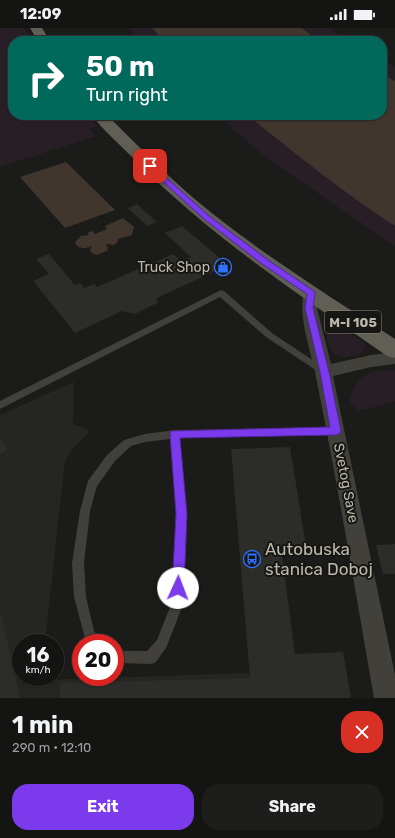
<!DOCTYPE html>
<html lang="en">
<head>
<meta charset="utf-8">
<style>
	body { margin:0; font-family:Rubik,sans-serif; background:#1d1d1c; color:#f1f3f6; height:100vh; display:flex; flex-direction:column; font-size:15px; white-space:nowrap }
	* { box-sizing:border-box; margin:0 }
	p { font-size:13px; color:#9d9ea0 }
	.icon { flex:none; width:22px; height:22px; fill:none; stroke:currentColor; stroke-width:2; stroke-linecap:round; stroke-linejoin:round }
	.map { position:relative; height:670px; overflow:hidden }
	.sheet { display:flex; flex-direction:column; background:#141413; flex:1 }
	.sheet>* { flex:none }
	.top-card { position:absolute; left:8px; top:8px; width:379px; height:84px; border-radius:16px; box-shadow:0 1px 3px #0004,0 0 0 1px #333; background:#00695c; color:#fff; overflow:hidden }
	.speed { position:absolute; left:12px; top:606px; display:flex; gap:8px; font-size:20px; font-weight:700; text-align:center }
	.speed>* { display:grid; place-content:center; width:52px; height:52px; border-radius:50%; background:#141413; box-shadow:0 1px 3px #0004,0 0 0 1px #333; line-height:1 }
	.speed small { font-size:10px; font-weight:400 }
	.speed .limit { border:6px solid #d22; background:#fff; color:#111 }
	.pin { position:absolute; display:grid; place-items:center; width:34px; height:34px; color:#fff; margin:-17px; border-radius:8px; box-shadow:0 2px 6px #0006 }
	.me { position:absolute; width:44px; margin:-22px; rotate:2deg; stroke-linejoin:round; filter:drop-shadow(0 0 3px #0008) }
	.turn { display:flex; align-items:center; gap:14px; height:84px; padding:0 12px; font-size:18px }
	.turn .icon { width:52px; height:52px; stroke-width:2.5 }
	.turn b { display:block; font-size:28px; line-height:34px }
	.round { display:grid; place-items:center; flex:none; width:42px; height:42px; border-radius:16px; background:#1d1d1c }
	.summary { display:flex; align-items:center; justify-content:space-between; height:68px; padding:0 12px }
	h1 { font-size:24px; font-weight:700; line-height:30px }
	.primary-button { display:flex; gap:8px; margin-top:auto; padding:8px 12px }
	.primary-button a { flex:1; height:46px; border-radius:16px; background:#7c3aed; color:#fff; font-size:16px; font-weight:700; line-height:46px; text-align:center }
	.primary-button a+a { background:#1d1d1c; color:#f1f3f6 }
	.status { display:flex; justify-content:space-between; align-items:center; height:28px; padding:0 20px; background:#141413; direction:ltr }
	.status svg { height:11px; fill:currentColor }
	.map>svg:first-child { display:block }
	.built { fill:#252622 }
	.green { fill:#271e26 }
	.water { fill:#41362e }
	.building { fill:#2c2d29 }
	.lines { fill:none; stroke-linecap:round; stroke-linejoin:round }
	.lane { fill:#41403a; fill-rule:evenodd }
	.street { fill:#41403a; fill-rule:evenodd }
	.primary { fill:#605e55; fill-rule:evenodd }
	.route { fill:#7c3aed; stroke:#51269a }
	.labels { text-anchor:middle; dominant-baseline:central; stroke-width:4; stroke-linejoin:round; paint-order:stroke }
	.shield { fill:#161714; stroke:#8a877d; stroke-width:1 }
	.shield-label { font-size:13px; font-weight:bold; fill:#bcb7aa }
	.poi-label { font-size:14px; fill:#bcb7aa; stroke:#161714; text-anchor:end }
	.street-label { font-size:14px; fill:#bcb7aa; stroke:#161714 }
	.near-poi-label { font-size:17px; fill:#bcb7aa; stroke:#161714; text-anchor:start }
</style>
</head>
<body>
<div class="status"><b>12:09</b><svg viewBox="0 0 49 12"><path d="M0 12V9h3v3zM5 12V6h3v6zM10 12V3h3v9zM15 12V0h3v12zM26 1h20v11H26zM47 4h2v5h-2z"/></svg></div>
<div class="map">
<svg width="395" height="670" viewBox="0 0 395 670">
	<rect width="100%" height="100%" fill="#1b1b19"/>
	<polygon class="built" points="74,354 73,396 90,403 72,422 66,431 64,440 45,615 21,615 21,649 41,649 41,652 249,645 252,670 0,670 0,387"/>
	<g class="green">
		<polygon points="0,0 24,0 33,13 13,13 13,87 87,87 97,98 88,101 96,108 0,139"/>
		<polygon points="129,0 152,0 164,13 139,13"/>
		<polygon points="302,0 329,0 347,13 319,13"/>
		<polygon points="382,32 395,39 395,53 382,46"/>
		<polygon points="217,87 247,87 309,136 376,186 395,198 395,218 268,131"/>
		<path d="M324,293L331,294L363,314L365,317V321L360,327C349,329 338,332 330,322L323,295Z"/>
		<path d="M383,342H395V373L359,383L350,374C353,353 361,345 383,342Z"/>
	</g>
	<g class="water">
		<polygon points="152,0 302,0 319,13 164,13"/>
		<path d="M382,46L395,53V198C343,165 295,125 247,87H382Z"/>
		<polygon points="66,134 115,182 65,200 20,149"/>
		<path d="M123,190L134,199L132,207L118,211L117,215L114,217L106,216L108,220L107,223L96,227L92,225L90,222L92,218C85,221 78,222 75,214L81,208L89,207L87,205L92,203L95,206L107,201L105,198Z"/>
	</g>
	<g class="building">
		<polygon points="137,176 157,194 147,198 128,180"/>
		<polygon points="182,198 228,237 157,270 157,275 135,286 122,283 75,305 33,253 49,246 36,231 49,226 75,257 80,255 84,260 94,256 97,259 173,226 181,233 191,229 165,205"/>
		<polygon points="0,409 7,422 0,426"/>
		<polygon points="290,419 306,518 281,519 295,626 343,624 351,670 59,670 61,655 250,650 231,421"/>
		<polygon points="395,516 395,546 383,546 376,517"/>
		<polygon points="0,586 1,586 20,670 0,670"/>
	</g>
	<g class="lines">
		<g class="lane">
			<polygon points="221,262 224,263 272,305 326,341 328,343 326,345 320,345 266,309 220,269 0,381 0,373"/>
			<polygon points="336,399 339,400 341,403 339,406 336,407 180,410 186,486 184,574 166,620 155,635 150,636 119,635 115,634 115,621 120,623 147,623 157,612 172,574 176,486 170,411 145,414 131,418 115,433 97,458 90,483 84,535 86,569 94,603 103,615 89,615 85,610 74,569 72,535 80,483 88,453 107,427 124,412 145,406 175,402"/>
		</g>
		<path class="street" d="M311,260L316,261L319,265L317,280L331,336L371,327L395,324V336L371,339L333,348L395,647V670H374C355,561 337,452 315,344C311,324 295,279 306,261Z"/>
		<g class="primary">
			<polygon points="30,0 42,0 50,13 38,13"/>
			<path d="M92,87H107C141,121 175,156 213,186C271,232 334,271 395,311V330L387,328C300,267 211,209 136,133C122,118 104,104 92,87Z"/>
		</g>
	</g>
	<polygon class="route" points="147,137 152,137 209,188 268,232 314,263 315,265 313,280 329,344 341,403 339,406 336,407 180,410 187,486 184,560 182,564 178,566 174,564 172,560 176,486 170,406 171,403 330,399 320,344 305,280 307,266 262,236 204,191 147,139"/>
	<defs>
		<g id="shop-ring" transform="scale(0.9)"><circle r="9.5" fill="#161714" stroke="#2e72ff" stroke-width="1.5"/><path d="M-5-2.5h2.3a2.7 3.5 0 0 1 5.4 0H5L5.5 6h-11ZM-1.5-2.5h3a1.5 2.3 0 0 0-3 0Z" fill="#2e72ff"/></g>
		<g id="bus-ring" transform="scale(0.9)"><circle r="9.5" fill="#161714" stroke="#2e72ff" stroke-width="1.5"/><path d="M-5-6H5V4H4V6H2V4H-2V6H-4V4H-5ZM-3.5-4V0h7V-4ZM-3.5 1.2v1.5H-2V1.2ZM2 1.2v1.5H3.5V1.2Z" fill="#2e72ff"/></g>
	</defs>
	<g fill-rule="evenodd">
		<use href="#shop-ring" x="223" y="239"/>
		<use href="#bus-ring" x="252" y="531"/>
	</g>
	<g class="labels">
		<rect class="shield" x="325" y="283" width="56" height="22" rx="3"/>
		<g class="shield-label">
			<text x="353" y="294">M-I 105</text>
		</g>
		<g class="poi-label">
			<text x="210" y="239">Truck Shop</text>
		</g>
		<g class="street-label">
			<text transform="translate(346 455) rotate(79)">Svetog Save</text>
		</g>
		<g class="near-poi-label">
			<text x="265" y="521">Autobuska<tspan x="265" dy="20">stanica Doboj</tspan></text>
		</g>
	</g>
</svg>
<div class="speed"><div>16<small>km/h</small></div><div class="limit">20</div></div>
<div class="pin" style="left:150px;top:138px;background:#d93025"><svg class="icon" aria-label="arrive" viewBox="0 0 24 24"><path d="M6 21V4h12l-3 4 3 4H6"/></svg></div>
<svg class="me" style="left:178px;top:560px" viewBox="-20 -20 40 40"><circle r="19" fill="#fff"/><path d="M0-13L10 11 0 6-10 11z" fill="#7c3aed"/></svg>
<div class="top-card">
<div class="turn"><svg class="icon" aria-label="right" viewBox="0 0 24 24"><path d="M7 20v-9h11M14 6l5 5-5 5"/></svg><div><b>50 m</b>Turn right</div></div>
</div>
</div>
<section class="sheet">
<div class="summary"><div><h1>1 min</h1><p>290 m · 12:10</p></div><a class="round" style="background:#d93025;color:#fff"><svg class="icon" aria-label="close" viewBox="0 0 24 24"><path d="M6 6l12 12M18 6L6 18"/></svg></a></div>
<div class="primary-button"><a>Exit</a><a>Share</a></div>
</section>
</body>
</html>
